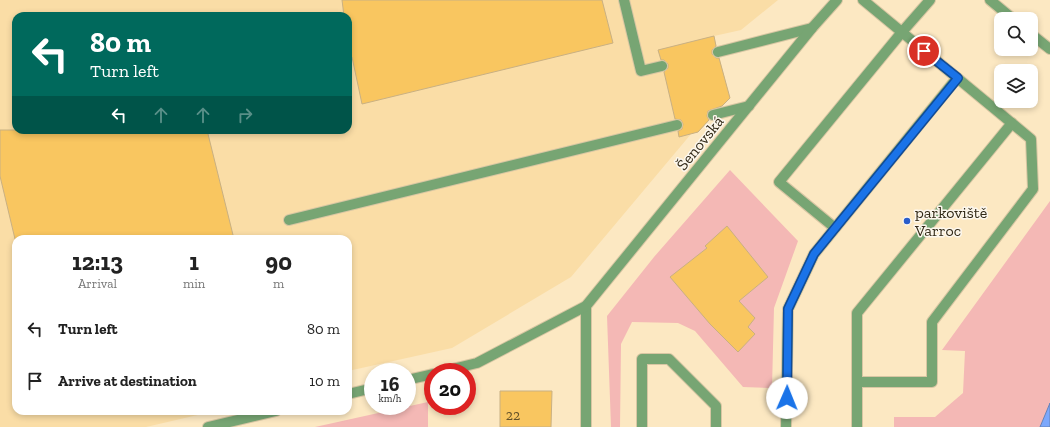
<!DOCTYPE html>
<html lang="en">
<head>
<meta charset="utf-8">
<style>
	body { margin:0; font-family:"Zilla Slab",serif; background:#f2f2f2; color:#222; height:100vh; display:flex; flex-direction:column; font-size:15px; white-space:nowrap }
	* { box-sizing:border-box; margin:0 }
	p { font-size:13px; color:#767676 }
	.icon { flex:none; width:22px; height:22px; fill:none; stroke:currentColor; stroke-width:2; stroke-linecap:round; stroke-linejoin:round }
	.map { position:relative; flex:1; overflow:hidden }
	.side { position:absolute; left:12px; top:235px; width:340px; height:180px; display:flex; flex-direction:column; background:#fff; border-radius:12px; box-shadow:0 2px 6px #0003 }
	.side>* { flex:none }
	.hud { position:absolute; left:12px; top:12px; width:340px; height:122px; border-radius:12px; box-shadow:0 2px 6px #0003; background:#00695c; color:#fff; overflow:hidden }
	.buttons { position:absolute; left:994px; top:12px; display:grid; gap:8px }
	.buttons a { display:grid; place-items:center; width:44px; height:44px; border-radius:8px; background:#fff; box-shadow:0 2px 6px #0003; font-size:20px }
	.speed { position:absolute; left:364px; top:363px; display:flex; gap:8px; font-size:20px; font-weight:700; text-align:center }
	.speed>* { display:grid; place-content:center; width:52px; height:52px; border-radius:50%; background:#fff; box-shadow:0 2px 6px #0003; line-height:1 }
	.speed small { font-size:10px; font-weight:400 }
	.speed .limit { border:6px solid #d22; background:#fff; color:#111 }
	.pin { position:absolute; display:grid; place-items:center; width:34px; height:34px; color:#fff; margin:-17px; border:2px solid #fff; border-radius:50%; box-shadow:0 1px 4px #0007 }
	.me { position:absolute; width:44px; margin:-22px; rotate:1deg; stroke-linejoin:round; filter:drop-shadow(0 0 3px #0008) }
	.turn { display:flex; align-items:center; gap:14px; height:84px; padding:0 12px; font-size:18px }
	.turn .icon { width:52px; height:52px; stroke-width:2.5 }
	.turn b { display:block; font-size:28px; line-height:34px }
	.lanes { display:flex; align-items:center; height:38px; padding:0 12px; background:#0003; justify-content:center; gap:20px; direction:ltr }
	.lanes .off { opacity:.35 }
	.eta { display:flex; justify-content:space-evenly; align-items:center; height:68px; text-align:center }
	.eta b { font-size:24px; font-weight:700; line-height:28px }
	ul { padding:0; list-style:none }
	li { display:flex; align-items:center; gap:12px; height:52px; padding:0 12px }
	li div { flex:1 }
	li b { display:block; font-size:15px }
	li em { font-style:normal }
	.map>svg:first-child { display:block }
	.built { fill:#fadda6; fill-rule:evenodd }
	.green { fill:#f4b8b5 }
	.water { fill:#7ca8fc; stroke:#6682b7 }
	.building { fill:#f9c660; stroke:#c9b082 }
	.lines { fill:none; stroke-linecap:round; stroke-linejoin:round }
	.lane-casing { stroke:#d8c6a3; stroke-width:12 }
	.street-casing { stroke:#d8c6a3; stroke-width:12 }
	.lane { stroke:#77a573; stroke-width:10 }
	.street { stroke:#77a573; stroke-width:10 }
	.route-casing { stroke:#114b97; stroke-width:10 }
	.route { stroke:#1a73e8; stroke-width:7 }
	.poi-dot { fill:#295dcb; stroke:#fcf7ee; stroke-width:1.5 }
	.labels { text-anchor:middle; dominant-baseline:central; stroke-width:3; stroke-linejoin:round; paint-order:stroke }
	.number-label { font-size:14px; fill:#645129 }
	.street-label { font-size:16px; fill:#332a17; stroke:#fcf7ee }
	.poi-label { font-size:16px; fill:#332a17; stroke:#fcf7ee; text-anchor:start }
</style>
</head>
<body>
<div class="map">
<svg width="1050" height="427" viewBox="0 0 1050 427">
	<rect width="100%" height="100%" fill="#fce8c2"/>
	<path class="built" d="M0,0H778L741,30L714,36L730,98L698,132L691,134L571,277L452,348L348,371V239H16V411H215L146,427H0ZM16,16H348V130H16Z"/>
	<g class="green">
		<polygon points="730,170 798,241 774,308 772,388 743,387 695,331 678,323 632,322 621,344 620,427 611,427 607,316 654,257"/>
		<polygon points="1050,201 1050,403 1040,427 894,427 894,417 935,417 963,393 965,351 942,350"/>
		<polygon points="428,402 428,427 315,427"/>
	</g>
	<polygon class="water" points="1050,403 1050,427 1040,427"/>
	<g class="building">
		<polygon points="342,0 602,0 613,43 362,104 352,57 348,58 348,16 344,16"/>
		<polygon points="714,36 716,46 712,50 712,54 716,58 719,58 730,98 722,106 708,111 707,116 709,120 698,132 679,137 678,131 682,129 683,124 681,120 675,119 664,72 668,68 668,64 664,60 661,60 658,50"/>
		<polygon points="0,130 207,130 234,239 15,239 0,176"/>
		<polygon points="727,226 768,277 739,301 755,318 748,327 755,334 738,352 710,324 670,277 707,248 705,246"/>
		<polygon points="500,391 552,391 551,427 500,427"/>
	</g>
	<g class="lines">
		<g class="lane-casing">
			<g id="lane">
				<polyline points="624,0 641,71 662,66"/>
				<polyline points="990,0 1013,19"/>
				<polyline points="1031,34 1050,49"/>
				<polyline points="718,52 812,28"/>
				<polyline points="713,115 749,106"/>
				<polyline points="289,220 677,125"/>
				<polyline points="835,228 779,182 902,32 930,0"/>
				<polyline points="857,382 932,382 932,322 1033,189 1031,139 863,0"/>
				<polyline points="642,427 642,359 669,359 716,406 716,427"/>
				<polyline points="786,427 788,309 814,254 957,78"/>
				<polyline points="857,427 857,313 1012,123"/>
			</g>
		</g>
		<g class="street-casing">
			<g id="street">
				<polyline points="586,306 586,427"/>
				<polyline points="440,372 477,363 586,306 812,28 837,0"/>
				<polyline points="407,380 433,374"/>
				<polyline points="348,394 373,388"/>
				<polyline points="208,427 276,411"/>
			</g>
		</g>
		<use href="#lane" class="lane"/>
		<use href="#street" class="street"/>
	</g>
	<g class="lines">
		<g class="route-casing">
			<polyline id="route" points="787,398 788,309 814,254 958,78 924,51"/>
		</g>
		<use href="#route" class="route"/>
	</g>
	<circle class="poi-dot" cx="907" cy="221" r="4"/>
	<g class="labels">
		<g class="number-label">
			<text x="513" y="415">22</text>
		</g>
		<g class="street-label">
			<text transform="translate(700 143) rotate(-51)">Šenovská</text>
		</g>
		<g class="poi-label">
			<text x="915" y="212">parkoviště<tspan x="915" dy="18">Varroc</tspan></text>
		</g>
	</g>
</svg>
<div class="buttons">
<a><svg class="icon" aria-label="search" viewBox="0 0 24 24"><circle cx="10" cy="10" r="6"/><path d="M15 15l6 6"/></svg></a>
<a><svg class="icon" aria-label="layers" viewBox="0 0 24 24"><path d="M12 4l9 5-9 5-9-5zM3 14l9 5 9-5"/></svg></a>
</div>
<div class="speed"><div>16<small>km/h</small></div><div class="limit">20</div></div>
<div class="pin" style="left:924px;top:51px;background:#d93025"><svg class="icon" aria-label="arrive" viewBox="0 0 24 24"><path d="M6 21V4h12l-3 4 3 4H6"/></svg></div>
<svg class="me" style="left:787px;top:398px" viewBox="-20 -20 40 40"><circle r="19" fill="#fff"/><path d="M0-13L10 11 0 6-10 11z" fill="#1a73e8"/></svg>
<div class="hud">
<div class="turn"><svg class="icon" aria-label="left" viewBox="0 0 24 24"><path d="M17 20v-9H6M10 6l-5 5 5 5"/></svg><div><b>80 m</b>Turn left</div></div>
<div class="lanes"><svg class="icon" aria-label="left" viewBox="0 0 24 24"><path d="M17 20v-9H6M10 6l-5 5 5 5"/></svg><svg class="icon off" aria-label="ahead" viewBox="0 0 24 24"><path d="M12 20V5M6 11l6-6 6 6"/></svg><svg class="icon off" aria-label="ahead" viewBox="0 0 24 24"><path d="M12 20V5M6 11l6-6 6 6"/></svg><svg class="icon off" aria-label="right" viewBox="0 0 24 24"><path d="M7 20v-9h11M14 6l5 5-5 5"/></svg></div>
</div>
<section class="side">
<div class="eta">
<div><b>12:13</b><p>Arrival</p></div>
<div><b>1</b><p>min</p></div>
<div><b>90</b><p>m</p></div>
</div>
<ul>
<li><svg class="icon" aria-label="left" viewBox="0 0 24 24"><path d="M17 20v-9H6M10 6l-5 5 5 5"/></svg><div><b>Turn left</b></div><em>80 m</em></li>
<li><svg class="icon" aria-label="arrive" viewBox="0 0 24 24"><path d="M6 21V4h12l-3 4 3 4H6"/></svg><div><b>Arrive at destination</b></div><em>10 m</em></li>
</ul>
</section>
</div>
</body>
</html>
